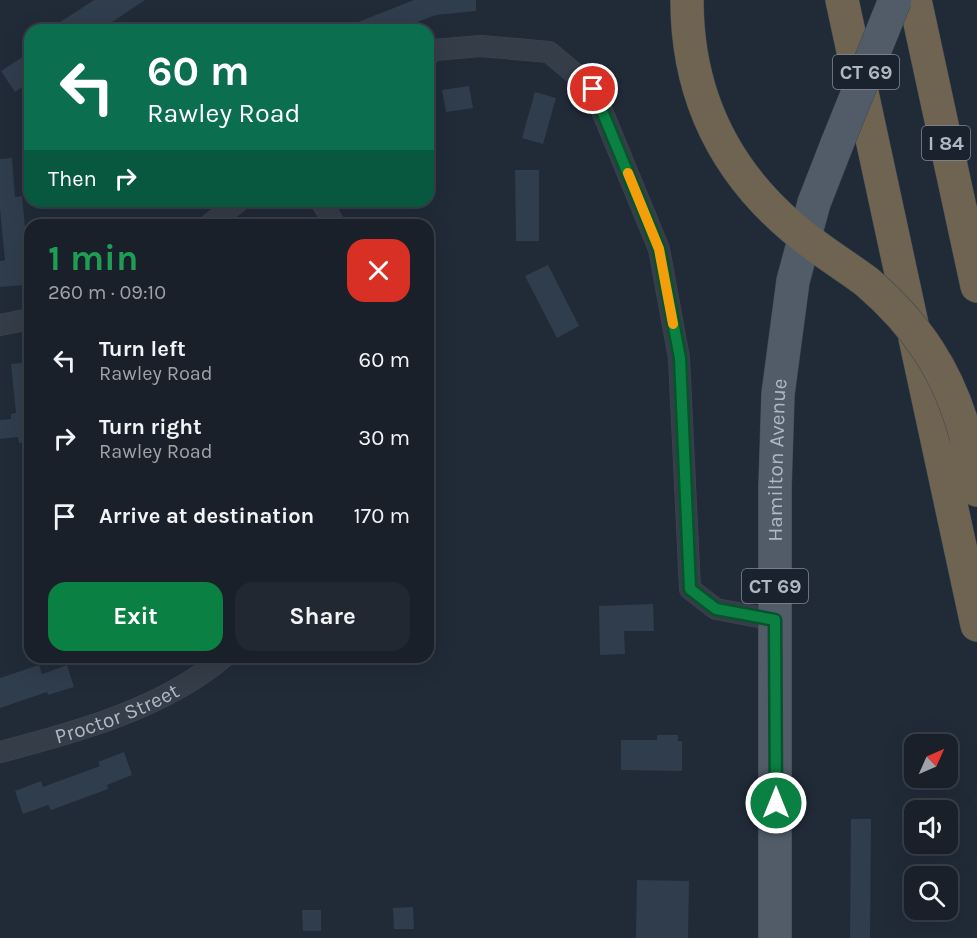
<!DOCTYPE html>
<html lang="en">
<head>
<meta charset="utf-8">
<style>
	body { margin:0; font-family:Karla,sans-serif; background:#222832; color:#f1f3f6; height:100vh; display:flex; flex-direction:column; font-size:22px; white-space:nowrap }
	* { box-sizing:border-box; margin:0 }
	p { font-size:20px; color:#9fa3a8 }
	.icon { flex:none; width:33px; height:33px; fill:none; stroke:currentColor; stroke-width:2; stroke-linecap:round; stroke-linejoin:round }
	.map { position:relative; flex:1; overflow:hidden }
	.drawer { position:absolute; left:24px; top:219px; width:410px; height:444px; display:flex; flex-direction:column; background:#19202a; border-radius:18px; box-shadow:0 6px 24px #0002,0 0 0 2px #373e47 }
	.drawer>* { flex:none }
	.banner { position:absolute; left:24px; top:24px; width:410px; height:183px; border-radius:18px; box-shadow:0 6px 24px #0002,0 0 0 2px #373e47; background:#0b6e4f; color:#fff; overflow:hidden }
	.needle { width:39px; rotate:45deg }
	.controls { position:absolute; left:904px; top:734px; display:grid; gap:12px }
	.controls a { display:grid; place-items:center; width:54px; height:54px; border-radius:12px; background:#19202a; box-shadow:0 6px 24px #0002,0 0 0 2px #373e47; font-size:30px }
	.pin { position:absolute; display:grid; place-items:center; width:51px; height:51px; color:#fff; margin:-26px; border:3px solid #fff; border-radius:50%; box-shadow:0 2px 6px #0007 }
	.me { position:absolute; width:66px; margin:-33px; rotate:0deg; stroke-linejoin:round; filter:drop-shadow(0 0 4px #0008) }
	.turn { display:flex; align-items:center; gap:21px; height:126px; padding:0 24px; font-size:27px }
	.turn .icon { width:78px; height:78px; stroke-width:2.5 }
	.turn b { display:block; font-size:42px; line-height:51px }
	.then { display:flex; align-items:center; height:57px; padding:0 24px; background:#0003; gap:12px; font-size:22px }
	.round { display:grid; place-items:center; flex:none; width:63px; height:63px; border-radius:18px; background:#222832 }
	.head { display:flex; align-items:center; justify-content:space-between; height:102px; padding:0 24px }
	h1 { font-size:36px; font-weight:700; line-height:45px; color:#1e9e55 }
	.button { display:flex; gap:12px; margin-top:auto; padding:12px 24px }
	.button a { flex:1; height:69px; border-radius:18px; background:#0b8043; color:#fff; font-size:24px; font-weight:700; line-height:69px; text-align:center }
	.button a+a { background:#222832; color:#f1f3f6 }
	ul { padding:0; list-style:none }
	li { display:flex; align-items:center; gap:18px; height:78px; padding:0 24px }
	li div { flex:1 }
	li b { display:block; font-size:22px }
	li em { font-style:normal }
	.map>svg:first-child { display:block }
	.building { fill:#303d4c }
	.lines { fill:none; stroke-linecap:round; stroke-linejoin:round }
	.street-casing { stroke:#3e4652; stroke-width:22 }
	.primary-casing { stroke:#3e4652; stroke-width:34 }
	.highway-casing { stroke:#3f4853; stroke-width:34 }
	.street { stroke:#353d49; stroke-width:21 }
	.primary { stroke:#525c69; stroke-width:33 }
	.highway { stroke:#6f6352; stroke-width:33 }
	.primary-bridge-casing { stroke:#3e4652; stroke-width:34; stroke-linecap:butt }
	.highway-bridge-casing { stroke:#3f4853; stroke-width:34; stroke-linecap:butt }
	.primary-bridge { stroke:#525c69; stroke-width:33 }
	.highway-bridge { stroke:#6f6352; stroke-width:33 }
	.route-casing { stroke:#07532c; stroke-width:15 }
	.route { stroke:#0b8043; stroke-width:10 }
	.slow { stroke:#f59e0b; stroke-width:10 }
	.labels { text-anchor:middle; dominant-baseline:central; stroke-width:6; stroke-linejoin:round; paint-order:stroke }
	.shield { fill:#1a222d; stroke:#828b97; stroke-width:1.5 }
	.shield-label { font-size:20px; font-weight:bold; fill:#afb8c5 }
	.street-label { font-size:21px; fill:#afb8c5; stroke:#1a222d }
</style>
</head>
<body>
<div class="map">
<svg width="977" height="938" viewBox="0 0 977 938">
	<rect width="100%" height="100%" fill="#212b38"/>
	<g class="building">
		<polygon points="94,0 145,0 100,30 48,30"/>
		<polygon points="414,0 476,0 476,11 436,15 396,30 338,30"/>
		<polygon points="30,52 30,82 15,92 1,71"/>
		<polygon points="469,86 473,108 446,112 442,90"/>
		<polygon points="535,92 556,98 543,144 522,138"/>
		<polygon points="12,158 15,197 22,196 28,258 23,258 26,285 0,287 0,261 5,260 0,209 0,159"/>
		<polygon points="515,170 539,170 539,241 516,241"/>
		<polygon points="548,265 579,326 557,338 525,276"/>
		<polygon points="30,362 30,442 19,443 18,437 0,439 0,420 11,419 11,414 16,413 11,364"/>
		<polygon points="653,604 654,631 624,631 625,654 600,655 599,606"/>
		<polygon points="39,665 42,674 67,665 74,687 48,695 47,692 0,708 0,678"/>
		<polygon points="657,735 678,735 678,741 682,741 682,771 621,770 621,740 657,740"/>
		<polygon points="124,752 132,775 107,785 108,789 51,810 48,805 23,814 15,791 41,781 43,787 100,766 98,762"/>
		<polygon points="851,819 871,819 870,938 850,938"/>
		<polygon points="637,880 689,881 688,938 636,938"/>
		<polygon points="413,907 414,929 394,929 393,908"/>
		<polygon points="302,910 321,910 321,931 303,931"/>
	</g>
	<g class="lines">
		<g class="street-casing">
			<g id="street">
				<polyline points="428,55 434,50 481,46 549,52 593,89 659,249 679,358 690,589 716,609 775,620"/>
				<polyline points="321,201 335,225"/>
				<polyline points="209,225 239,201"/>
				<polyline points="0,325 30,319"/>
				<path id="s1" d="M0,752C77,732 162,709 224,657"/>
			</g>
		</g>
		<g class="primary-casing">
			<g id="primary">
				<path id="s2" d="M775,938V487L778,394L793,281L814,203L837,144"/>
			</g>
		</g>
		<g class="highway-casing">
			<g id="highway">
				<path d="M687,0C687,92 722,168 793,228C816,248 843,264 867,282"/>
				<polyline points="842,0 977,625"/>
				<polyline points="915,0 977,286"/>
				<polyline points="966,437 977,490"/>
			</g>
		</g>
		<use href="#street" class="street"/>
		<use href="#primary" class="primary"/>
		<use href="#highway" class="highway"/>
		<g class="primary-bridge-casing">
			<polyline id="primary-bridge" points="837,144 895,0"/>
		</g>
		<g class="highway-bridge-casing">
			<path id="highway-bridge" d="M867,282C917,325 949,372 966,437"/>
		</g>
		<use href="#primary-bridge" class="primary-bridge"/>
		<use href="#highway-bridge" class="highway-bridge"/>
	</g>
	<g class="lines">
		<g class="route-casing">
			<polyline id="route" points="593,89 659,249 680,358 690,589 716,609 775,620 776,803"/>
		</g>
		<use href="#route" class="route"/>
		<polyline class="slow" points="628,173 659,249 673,324"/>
	</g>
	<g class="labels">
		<g class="shield">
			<rect x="833" y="55" width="66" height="34" rx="4.5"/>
			<rect x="922" y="126" width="48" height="34" rx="4.5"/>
			<rect x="742" y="569" width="66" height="34" rx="4.5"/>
		</g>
		<g class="shield-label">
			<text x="866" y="72">CT 69</text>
			<text x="946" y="143">I 84</text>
			<text x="775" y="586">CT 69</text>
		</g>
		<g class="street-label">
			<text stroke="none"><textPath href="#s2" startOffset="478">Hamilton Avenue</textPath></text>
			<text stroke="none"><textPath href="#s1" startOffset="123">Proctor Street</textPath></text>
		</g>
	</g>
</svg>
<div class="controls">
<a><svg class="needle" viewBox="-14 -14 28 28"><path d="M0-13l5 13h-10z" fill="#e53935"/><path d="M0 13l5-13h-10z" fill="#9fa3a8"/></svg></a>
<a><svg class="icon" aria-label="sound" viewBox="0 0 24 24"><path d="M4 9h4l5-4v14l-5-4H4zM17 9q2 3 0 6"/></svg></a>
<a><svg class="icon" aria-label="search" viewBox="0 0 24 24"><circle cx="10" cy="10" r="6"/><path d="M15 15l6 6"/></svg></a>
</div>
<div class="pin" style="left:593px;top:89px;background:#d93025"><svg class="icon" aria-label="arrive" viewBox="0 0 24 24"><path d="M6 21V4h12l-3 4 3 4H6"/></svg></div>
<svg class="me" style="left:776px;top:803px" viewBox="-20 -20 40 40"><circle r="17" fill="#0b8043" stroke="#fff" stroke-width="3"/><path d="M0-11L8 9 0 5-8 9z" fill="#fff"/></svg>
<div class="banner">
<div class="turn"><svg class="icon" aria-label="left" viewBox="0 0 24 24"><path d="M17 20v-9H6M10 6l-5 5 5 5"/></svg><div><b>60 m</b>Rawley Road</div></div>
<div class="then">Then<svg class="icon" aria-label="right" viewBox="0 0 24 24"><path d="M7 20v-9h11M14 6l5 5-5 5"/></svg></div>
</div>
<section class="drawer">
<div class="head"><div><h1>1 min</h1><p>260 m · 09:10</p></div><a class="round" style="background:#d93025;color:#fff"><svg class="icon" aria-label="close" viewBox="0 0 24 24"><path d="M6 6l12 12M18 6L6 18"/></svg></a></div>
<ul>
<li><svg class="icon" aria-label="left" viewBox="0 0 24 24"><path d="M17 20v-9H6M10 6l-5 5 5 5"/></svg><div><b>Turn left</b><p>Rawley Road</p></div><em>60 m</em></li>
<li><svg class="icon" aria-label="right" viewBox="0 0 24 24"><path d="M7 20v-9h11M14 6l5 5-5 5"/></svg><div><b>Turn right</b><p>Rawley Road</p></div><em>30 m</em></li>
<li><svg class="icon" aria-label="arrive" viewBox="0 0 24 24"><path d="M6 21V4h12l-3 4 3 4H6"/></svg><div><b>Arrive at destination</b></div><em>170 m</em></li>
</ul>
<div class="button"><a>Exit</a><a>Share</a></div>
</section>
</div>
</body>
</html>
